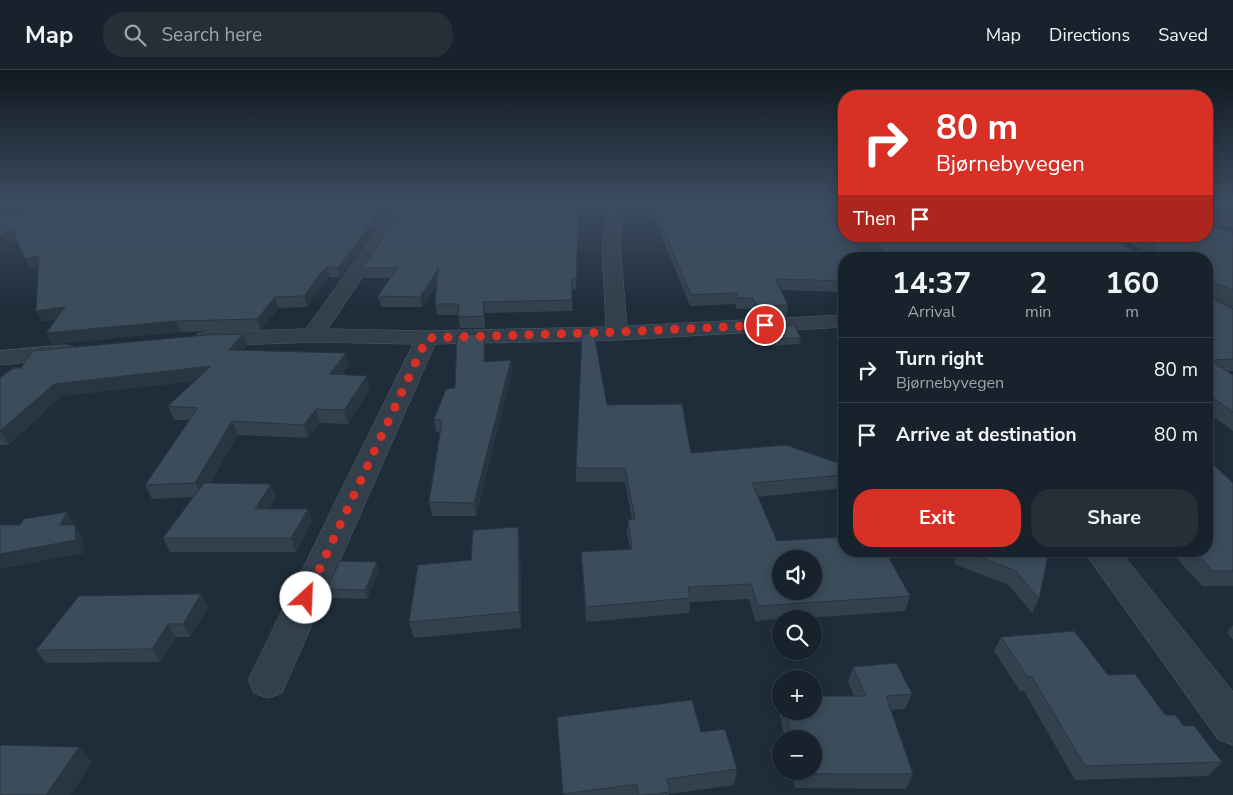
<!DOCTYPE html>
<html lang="en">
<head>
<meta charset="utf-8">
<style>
	body { margin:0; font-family:"Nunito Sans",sans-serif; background:#242f38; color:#f1f3f6; height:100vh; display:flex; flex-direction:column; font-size:19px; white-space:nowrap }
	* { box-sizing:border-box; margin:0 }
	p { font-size:16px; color:#9ea4a9 }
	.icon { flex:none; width:28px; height:28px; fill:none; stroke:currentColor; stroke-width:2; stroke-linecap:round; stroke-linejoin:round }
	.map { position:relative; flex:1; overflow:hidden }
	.panel { position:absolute; left:838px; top:182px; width:375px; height:305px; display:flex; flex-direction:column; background:#17222c; border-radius:20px; box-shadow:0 2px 12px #0003,0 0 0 1px #363f48 }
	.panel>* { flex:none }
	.guide { position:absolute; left:838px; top:20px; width:375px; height:152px; border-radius:20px; box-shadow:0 2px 12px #0003,0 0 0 1px #363f48; background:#d93025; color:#fff; overflow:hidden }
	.buttons { position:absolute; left:772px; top:480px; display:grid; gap:10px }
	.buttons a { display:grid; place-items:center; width:50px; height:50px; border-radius:50%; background:#17222c; box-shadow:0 2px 12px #0003,0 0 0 1px #363f48; font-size:25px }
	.pin { position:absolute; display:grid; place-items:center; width:42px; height:42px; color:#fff; margin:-21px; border:2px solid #fff; border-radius:50%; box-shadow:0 1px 5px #0007 }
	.me { position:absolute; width:55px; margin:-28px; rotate:25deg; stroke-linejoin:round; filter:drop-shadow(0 0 4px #0008) }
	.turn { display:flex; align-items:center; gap:18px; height:105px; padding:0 15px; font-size:22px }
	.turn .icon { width:65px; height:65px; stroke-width:2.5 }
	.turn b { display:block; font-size:35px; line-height:42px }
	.then { display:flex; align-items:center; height:48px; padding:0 15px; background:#0003; gap:10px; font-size:19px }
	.eta { display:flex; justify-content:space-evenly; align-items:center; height:85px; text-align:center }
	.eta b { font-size:30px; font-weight:700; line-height:35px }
	.primary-button { display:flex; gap:10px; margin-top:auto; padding:10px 15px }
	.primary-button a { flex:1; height:58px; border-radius:20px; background:#d93025; color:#fff; font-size:20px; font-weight:700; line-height:58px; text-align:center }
	.primary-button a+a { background:#242f38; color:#f1f3f6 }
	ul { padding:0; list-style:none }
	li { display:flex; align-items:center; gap:15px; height:65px; padding:0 15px; border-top:1px solid #363f48 }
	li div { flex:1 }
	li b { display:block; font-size:19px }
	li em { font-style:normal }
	header { display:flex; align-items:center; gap:30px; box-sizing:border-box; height:70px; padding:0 25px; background:#17222c; border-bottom:1px solid #363f48 }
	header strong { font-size:24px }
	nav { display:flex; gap:28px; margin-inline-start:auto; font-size:18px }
	.search { width:350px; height:45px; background:#242f38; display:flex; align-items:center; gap:12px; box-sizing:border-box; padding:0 18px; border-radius:20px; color:#9ea4a9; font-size:19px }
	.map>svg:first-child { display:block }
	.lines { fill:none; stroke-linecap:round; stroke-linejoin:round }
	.street-casing { stroke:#505d69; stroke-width:1 }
	.street { fill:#333f4b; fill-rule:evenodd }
	.wall { fill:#33414e }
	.shaded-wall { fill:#293540 }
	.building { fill:#3b4c5b; stroke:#293540; fill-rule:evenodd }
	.route { stroke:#d93025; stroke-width:9; stroke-dasharray:0 16.2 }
</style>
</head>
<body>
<header>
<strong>Map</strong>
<div class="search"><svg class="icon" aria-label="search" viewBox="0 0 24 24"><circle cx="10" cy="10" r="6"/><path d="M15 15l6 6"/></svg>Search here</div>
<nav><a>Map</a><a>Directions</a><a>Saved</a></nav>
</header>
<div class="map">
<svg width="1233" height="725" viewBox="0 0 1233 725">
	<rect width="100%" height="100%" fill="#1f2d3b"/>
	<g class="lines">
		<g class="street-casing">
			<g id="street">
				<polygon points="399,135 415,135 391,164 328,259 427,261 606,257 602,175 607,146 606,135 620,135 623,146 620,175 627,256 844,245 844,257 617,270 435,274 282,623 268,628 254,623 248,610 413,274 313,272 206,276 198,274 195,269 198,264 206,262 306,259 379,157"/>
				<polygon points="818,135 833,135 844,147 844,163 838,161"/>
				<polygon points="1206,142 1233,146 1233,156 1206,152"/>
				<polygon points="844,163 844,166 859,166 878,189 859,189 842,166"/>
				<polygon points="1233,225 1233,237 1206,238 1206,226"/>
				<polygon points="66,275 74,277 78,282 74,287 0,295 0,281"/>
				<polygon points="1084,481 1120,481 1233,622 1233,675 1218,669"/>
			</g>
		</g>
		<use href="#street" class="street"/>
	</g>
	<g class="wall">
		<polygon points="421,135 579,135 576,219 572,220 573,241 485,243 485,258 460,258 458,245 437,245 435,234 437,215 422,237 381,237 378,226 390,208 364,208 362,198 410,142"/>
		<polygon points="649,135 824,135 860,180 873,180 862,166 1112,166 1131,180 1143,181 1120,166 1206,166 1233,164 1233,233 1211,224 1211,228 1233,239 1233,301 1227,301 1233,305 1233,361 1206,341 1206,189 844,189 844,222 780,220 788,235 786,246 756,248 751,239 737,239 735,234 690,236"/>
		<polygon points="835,135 844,135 844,145"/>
		<polygon points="1206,135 1233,135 1233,141 1206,136"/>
		<polygon points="0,143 377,156 341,207 330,207 325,210 307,237 278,238 261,260 181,262 52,274 56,250 42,251 36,241 38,197 30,198 16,170 8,171 0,164"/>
		<polygon points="765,257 801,268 799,274 770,276 764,263"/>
		<polygon points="243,264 247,276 244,280 346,283 349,295 342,305 370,318 348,354 320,353 308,368 238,365 210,413 276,427 269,439 308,439 312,452 296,482 170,482 163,468 194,427 152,429 145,415 190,350 174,350 168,336 195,311 61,326 9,375 0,375 0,308"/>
		<polygon points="484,264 485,276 485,292 511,290 512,302 476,446 432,446 429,432 440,363 436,362 434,349 455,318"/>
		<polygon points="607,335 691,383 844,395 844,418 757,427 777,471 910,526 905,541 792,549 781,549 755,551 749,529 690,532 689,543 586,552 581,482 630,479 627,464 628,450 632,449 625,412 576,412 576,398"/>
		<polygon points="1233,413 1233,516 1202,516 1170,481 1206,481"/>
		<polygon points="520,472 521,558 414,568 409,552 471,490"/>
		<polygon points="959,481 1049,481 1039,529 1032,543 1009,515 954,494"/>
		<polygon points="379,500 367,529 330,528 327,519"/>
		<polygon points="208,537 190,567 176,567 160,592 46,593 36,580"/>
		<polygon points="1233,555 1233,570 1227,563"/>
		<polygon points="1001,567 1108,605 1165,645 1184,656 1222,692 1208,706 1075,710 1024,621 1020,621 994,581"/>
		<polygon points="853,597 912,624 905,639 890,640 913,704 906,719 795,718 791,701 814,701 814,669 785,669 779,641 781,633 781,641 814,641 854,626 848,611"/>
		<polygon points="557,647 701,662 737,699 734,715 669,724 669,725 563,725"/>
	</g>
	<g class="shaded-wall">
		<polygon points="0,135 52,135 0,138"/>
		<polygon points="387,135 397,135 377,156 341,207 338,198 376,147"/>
		<polygon points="13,160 17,169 8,171 3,162"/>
		<polygon points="1004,182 1001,189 998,189"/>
		<polygon points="39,186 43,196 30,198 25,189"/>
		<polygon points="328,197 330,207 325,210 307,237 304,226 323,200"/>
		<polygon points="438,199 440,210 422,237 420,227"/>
		<polygon points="275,227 278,238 261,260 257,249"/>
		<polygon points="483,232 485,243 485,258 484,246"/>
		<polygon points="65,237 70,248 42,251 36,241"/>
		<polygon points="176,251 181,262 52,274 46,263"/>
		<polygon points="243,264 247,276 234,292 229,280"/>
		<polygon points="484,264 485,276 485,304 484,292"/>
		<polygon points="346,283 349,295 333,317 330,304"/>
		<polygon points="511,290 512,302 476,446 474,433"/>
		<polygon points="211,296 216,309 61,326 9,375 0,361 54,314"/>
		<polygon points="367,306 370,318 348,354 344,340"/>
		<polygon points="316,339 320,353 308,368 304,355"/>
		<polygon points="232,351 238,365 202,427 195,413"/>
		<polygon points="271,414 276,427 261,452 255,439"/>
		<polygon points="308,439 312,452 296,482 291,468"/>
		<polygon points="67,442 83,468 84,483 0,499 0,484 60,455"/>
		<polygon points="518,457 520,472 521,558 519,542"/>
		<polygon points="377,492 379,500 367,529 365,520"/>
		<polygon points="201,524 208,537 190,567 183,554"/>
		<polygon points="168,554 176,567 160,592 152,579"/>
		<polygon points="79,677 92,692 71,725 46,725"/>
	</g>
	<g class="building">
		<polygon points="117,135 387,135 376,147 338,198 328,197 323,200 304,226 275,227 257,249 176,251 46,263 65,237 36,241 39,186 25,189 13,160 3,162 0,159 0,143"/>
		<polygon points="421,135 579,135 576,209 572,209 572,230 483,232 484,246 458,247 459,234 435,234 438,199 420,227 378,226 397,198 362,198 391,156 407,137 410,142"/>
		<polygon points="653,135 824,135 838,153 843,154 842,158 844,159 844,166 849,166 860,180 882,180 882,178 872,166 1112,166 1131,180 1155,181 1157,179 1153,173 1140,166 1206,166 1206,153 1233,164 1233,220 1210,211 1211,228 1233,239 1233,289 1210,290 1233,305 1233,342 1206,323 1206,189 1014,189 1004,182 998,189 844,189 844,211 775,209 788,235 757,236 753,228 738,228 736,223 691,225"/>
		<polygon points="794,255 801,268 771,269 765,257"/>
		<polygon points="243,264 229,280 346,283 330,304 367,306 344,340 316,339 304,355 232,351 195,413 145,415 198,338 168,336 211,296 54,314 0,361 0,308 13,298 21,298 33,281 206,265"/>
		<polygon points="484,264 484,292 511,290 474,433 429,432 442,351 434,349 446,319 455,318 457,265"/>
		<path d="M582,264H594L607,335L682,334L691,383L786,375L844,395V405L752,413L777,471L844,467V481H885L910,526L758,536L751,514L688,517L690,528L586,537L581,482L632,479L628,450L635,449L625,398H576ZM781,489H814V521H781Z"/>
		<polygon points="1206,388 1233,413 1233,501 1213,501 1194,481 1206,481"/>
		<polygon points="204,413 271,414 255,439 308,439 291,468 163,468"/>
		<polygon points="67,442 60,455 75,455 76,470 0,484 0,455 20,455 24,449"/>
		<polygon points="518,457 519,542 409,552 418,495 471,490 473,460"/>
		<polygon points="965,481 1049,481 1039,529 1016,501"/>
		<polygon points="340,491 377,492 365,520 327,519"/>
		<polygon points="201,524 183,554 168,554 152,579 36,580 79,526"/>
		<polygon points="1074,561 1108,605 1135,604 1165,645 1175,645 1184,656 1194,656 1222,692 1085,696 1032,607 1028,607 1001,567"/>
		<polygon points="896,593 912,624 886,626 913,704 799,704 799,701 814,701 814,669 792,669 786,641 814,641 814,626 866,626 853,597"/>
		<polygon points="692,630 701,662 725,659 737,699 667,709 670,722 646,725 638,725 637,714 563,724 557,647"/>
		<polygon points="0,675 79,677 46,725 0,725"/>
	</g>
	<linearGradient id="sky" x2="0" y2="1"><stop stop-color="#111920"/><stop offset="0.57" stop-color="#3c4c60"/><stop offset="1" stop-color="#3c4c60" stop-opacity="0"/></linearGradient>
	<rect width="1233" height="236" fill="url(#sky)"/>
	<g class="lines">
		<polyline class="route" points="306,528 427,268 617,262 765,255"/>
	</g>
</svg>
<div class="buttons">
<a><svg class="icon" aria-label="sound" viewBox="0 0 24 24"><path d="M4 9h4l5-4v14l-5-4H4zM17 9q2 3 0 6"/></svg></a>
<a><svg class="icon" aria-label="search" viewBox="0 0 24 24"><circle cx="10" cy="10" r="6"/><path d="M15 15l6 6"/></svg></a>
<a>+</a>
<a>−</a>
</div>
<div class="pin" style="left:765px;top:255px;background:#d93025"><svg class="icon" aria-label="arrive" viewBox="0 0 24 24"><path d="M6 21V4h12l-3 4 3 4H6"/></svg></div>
<svg class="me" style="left:306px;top:528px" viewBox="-20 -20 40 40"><circle r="19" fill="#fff"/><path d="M0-13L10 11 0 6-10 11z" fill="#d93025"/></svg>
<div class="guide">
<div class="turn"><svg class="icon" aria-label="right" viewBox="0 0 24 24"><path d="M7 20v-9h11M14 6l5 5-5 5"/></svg><div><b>80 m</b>Bjørnebyvegen</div></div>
<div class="then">Then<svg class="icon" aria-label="arrive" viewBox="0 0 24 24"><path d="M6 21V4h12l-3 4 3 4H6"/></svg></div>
</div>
<section class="panel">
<div class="eta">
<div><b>14:37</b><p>Arrival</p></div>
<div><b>2</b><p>min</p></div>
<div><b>160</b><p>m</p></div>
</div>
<ul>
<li><svg class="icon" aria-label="right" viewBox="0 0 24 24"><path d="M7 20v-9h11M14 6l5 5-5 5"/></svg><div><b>Turn right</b><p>Bjørnebyvegen</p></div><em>80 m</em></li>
<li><svg class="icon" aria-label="arrive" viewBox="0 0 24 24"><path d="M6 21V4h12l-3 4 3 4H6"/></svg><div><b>Arrive at destination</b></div><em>80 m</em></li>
</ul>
<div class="primary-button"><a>Exit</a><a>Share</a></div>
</section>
</div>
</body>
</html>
